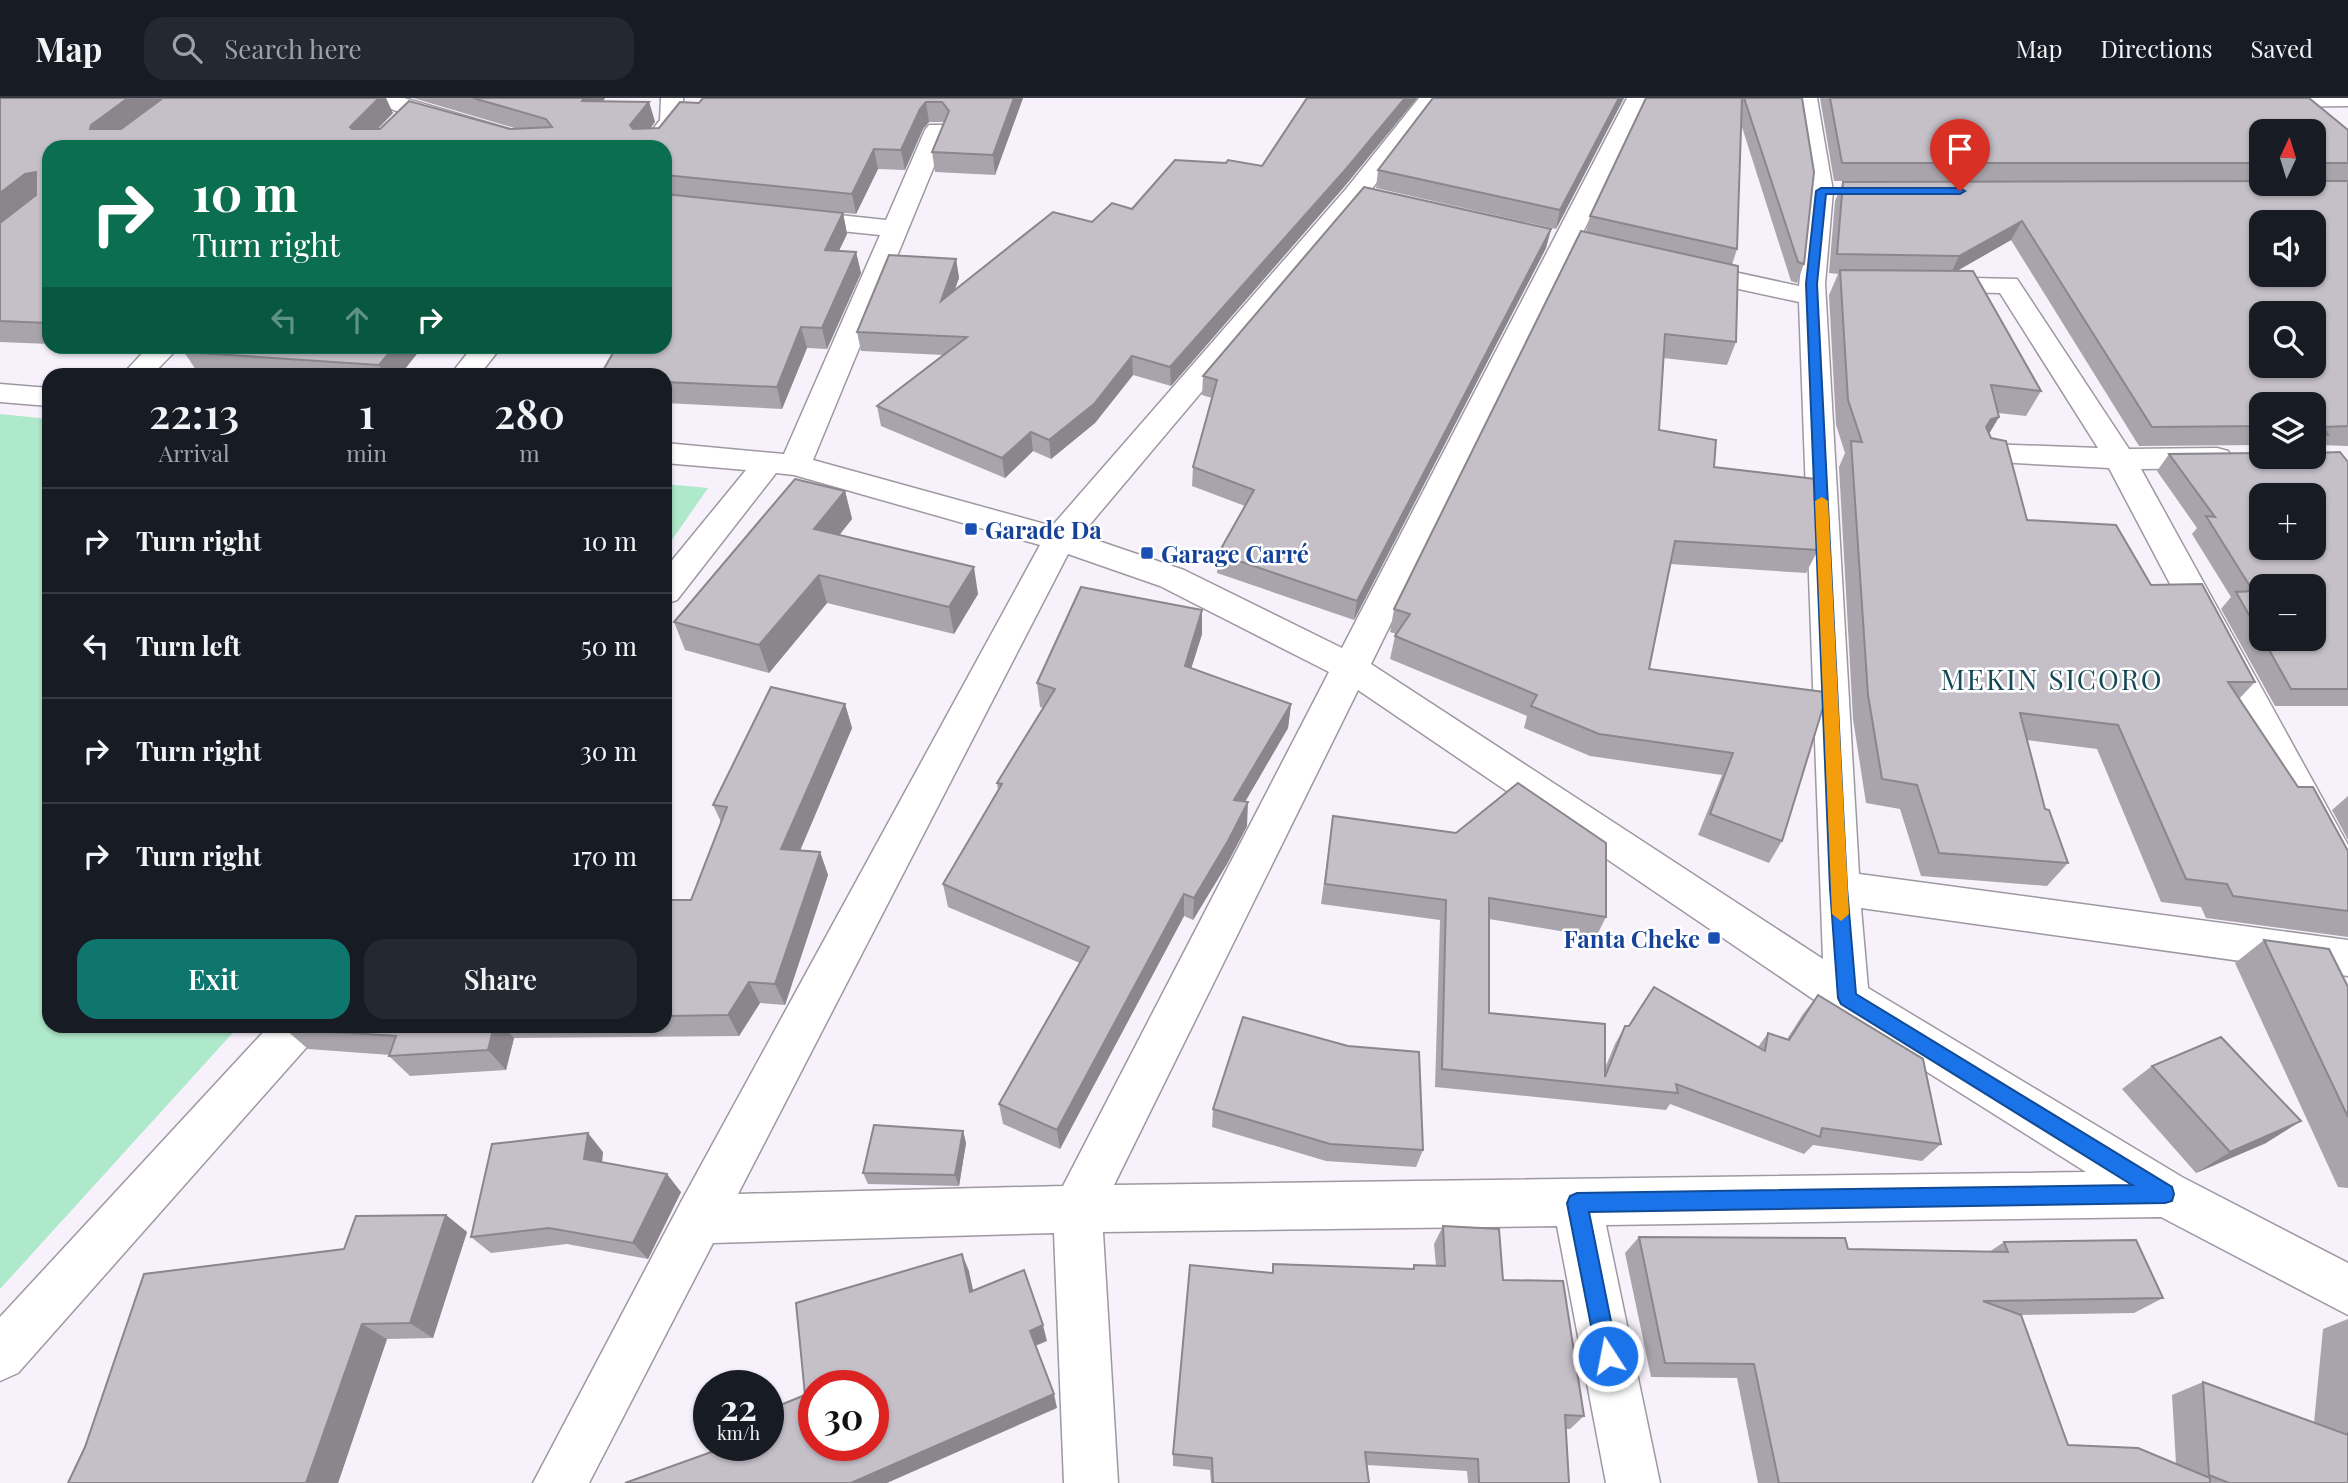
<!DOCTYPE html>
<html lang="en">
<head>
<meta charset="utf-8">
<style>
	body { margin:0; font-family:"Playfair Display",serif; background:#242831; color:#f1f3f6; height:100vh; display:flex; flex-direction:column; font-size:26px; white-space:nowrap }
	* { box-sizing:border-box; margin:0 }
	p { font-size:23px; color:#9ea1a6 }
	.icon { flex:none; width:38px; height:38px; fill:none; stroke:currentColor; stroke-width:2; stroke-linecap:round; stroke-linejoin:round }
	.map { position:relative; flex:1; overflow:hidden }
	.drawer { position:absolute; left:42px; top:270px; width:630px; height:665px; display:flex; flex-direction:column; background:#171b24; border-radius:21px; box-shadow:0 2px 5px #0004 }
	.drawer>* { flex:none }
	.hud { position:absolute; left:42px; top:42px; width:630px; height:214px; border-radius:21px; box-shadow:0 2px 5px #0004; background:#0b6e4f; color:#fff; overflow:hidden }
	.needle { width:46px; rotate:4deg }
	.buttons { position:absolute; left:2249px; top:21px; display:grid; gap:14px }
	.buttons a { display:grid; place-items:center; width:77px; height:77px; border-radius:14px; background:#171b24; box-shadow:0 2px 5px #0004; font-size:35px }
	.speed { position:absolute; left:693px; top:1272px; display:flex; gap:14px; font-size:35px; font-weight:700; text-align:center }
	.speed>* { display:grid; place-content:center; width:91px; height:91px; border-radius:50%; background:#171b24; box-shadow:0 2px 5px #0004; line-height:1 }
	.speed small { font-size:18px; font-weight:400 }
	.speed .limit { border:10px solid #d22; background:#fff; color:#111 }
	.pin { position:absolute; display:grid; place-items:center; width:60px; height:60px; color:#fff; margin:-72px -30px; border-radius:50% 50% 50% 0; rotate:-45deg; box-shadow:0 0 7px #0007 }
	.pin .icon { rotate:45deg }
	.me { position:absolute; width:77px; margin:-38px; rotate:349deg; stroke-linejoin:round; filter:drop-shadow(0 0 5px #0008) }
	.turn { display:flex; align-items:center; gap:24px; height:147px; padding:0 35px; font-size:32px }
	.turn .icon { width:91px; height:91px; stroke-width:2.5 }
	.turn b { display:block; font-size:49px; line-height:60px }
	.lanes { display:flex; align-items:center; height:66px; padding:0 35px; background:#0003; justify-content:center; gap:35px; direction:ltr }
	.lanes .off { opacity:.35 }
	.eta { display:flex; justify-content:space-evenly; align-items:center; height:119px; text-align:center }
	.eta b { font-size:42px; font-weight:600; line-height:49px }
	.cta { display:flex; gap:14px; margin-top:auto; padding:14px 35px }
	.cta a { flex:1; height:80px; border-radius:21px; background:#0f766e; color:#fff; font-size:28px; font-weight:600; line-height:80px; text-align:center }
	.cta a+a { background:#242831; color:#f1f3f6 }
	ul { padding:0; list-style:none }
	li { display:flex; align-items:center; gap:21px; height:105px; padding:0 35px; border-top:2px solid #363941 }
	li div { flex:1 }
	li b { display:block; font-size:26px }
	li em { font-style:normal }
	header { display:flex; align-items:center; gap:42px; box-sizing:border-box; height:98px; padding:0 35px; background:#171b24; border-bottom:2px solid #363941 }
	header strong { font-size:33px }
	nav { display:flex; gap:38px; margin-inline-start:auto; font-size:24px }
	.search { width:490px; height:63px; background:#242831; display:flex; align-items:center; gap:18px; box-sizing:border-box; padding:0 24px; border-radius:21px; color:#9ea1a6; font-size:26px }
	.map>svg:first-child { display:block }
	.green { fill:#afe9cb }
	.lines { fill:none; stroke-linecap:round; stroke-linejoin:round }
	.street-casing { stroke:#9d98a1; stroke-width:3 }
	.street { fill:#fff; fill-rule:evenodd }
	.wall { fill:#a9a4ac; fill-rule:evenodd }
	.shaded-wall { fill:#8a868c }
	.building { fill:#c5bfc8; stroke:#8a868c; stroke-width:2; fill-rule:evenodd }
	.route { fill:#1a73e8; stroke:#114b97; stroke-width:2 }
	.slow { fill:#f59e0b }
	.transit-dot { fill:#1a4fb4; stroke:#fff; stroke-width:2.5 }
	.labels { text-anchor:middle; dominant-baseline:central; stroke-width:5; stroke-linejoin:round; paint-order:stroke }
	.transit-label { font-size:24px; font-weight:bold; fill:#164399; stroke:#fff; text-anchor:start }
	.quarter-label { font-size:28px; letter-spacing:2px; fill:#124957; stroke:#fff }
</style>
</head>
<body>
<header>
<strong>Map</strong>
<div class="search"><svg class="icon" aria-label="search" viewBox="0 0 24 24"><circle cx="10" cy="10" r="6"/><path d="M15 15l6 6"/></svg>Search here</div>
<nav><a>Map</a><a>Directions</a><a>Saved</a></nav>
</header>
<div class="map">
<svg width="2348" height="1385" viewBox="0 0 2348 1385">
	<rect width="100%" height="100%" fill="#f7f1fb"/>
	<g class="green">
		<polygon points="0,316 49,321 49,928 239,928 0,1191"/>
		<polygon points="665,386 708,390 665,452"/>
	</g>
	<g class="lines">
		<g class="street-casing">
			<g id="street">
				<path d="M373,0H404L553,44L557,49C544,49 530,51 518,49C497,45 382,14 373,0Z"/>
				<polygon points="661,0 683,0 684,23 663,49 639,49 660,22"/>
				<path d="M1419,0H1442L1364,101L1081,437L1184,472L1342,550L1627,0H1649L1371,566L1823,861L1799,204L1679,178L1675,172L1679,166L1688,164L1799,188L1809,93L1795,0H1817L1833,93L1825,186L1859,776L2348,842V878L1861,810L1868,890L2182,1079L2348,1165V1217L2161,1119L1606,1127L1660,1385H1606L1557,1128L1103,1134L1118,1385H1064L1054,1135L713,1145L589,1385H533L681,1104L1040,447L794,377L776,375L677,502L665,506V471L746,372L665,365V345L784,356L880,137L792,128L783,125L779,120L783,115L792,112L886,122L925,32L929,27H945L949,32L813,362L1052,428L1346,91ZM1068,456L1160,488L1329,574L1063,1088L738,1096ZM1358,592L1832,914L2086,1074L1114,1087Z"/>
				<polygon points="2249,0 2348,0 2348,8 2259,9 2251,7"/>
				<polygon points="1928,179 2017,181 2129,351 2217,350 2228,353 2232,360 2228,367 2217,370 2141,371 2348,747 2348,802 2334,797 2109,370 1977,363 1973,356 1977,349 1988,346 2098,350 2000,195 1919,193 1915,187 1919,181"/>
				<polygon points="149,248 180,248 153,276 123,276"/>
				<polygon points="473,248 502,248 480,276 451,276"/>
				<polygon points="0,286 49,290 49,308 0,304"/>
				<polygon points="269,928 319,928 313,942 18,1275 0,1283 0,1219"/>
			</g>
		</g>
		<use href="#street" class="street"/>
	</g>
	<g class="wall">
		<polygon points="0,0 393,15 378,31 518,31 413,0 605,0 603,3 649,4 655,24 650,31 659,30 699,5 1023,0 995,77 935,74 932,54 944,24 929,24 923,31 905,72 878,71 856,116 812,112 843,115 847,136 839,153 856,154 861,175 827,251 807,250 782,311 665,305 665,276 616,250 568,248 665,248 665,49 49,49 49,246 0,244"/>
		<polygon points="1307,0 1417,0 1344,89 1171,288 1133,277 1095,325 1051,361 1033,353 1005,380 881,328 877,308 943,257 861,253 857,234 956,161 959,180 954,193 1092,124 1262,68"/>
		<polygon points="1433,0 1624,0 1556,131 1376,90 1378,72"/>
		<polygon points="1646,0 1802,0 1804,166 1797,185 1791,183 1741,26 1737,151 1732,167 1736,244 1727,267 1663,260 1659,332 1714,369 1818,452 1806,475 1670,466 1649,571 1824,594 1782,743 1769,765 1698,737 1722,677 1590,658 1524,630 1527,618 1390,561 1395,538 1396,536 1390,534 1394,511 1586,134 1590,118"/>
		<path d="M1820,0H2309L2348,32V348L2319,347L2314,354V306H2261V347L2139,348L2011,142L1958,172L2041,293L2026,318L1998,315L1999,319L1989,336L2027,422L2151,487L2255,584L2239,601L2298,689L2348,753V839L2206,820L2201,809L2161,804L2097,651L2027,642L2045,711L2068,765L2047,788L1921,778L1900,711L1866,705L1853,621L1839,369L1845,355L1836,327L1829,197L1838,176L1829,175L1835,103L1843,84L2255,83H1834ZM2261,33H2314V86H2261Z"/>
		<polygon points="1551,131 1546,150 1354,522 1217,475 1218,456 1245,408 1192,388 1193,369 1212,300 1202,297 1203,278"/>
		<polygon points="423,248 401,276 216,276 198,275 184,254"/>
		<path d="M2169,356L2348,364V608H2275L2221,511L2231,499L2192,436L2197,430L2157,373ZM2261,488L2314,541H2261Z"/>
		<polygon points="845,393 852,421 839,437 978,496 954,536 827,505 769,575 685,552 674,524"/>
		<polygon points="1202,536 1191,571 1291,606 1288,630 1245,704 1247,728 1227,766 1193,822 1184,818 1060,1051 1003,1026 999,1006 1080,865 948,809 943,786 998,692 997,685 1043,610 1040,609 1037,585"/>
		<polygon points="845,606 852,630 800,752 820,754 828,777 785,907 760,905 739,938 514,940 506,972 410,978 389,958 390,957 308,951 285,931 288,928 665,928 665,802 691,802 721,724 713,707"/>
		<polygon points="2348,698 2348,742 2332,712"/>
		<polygon points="1333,718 1606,819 1596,839 1489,821 1489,915 1605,970 1615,946 1625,928 1758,949 1768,935 1787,941 1803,916 1818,897 1941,1046 1922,1063 1813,1047 1804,1056 1670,1006 1666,1012 1435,989 1440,822 1321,806"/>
		<polygon points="2264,842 2348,889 2348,1090 2338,1089 2235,865"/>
		<polygon points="2152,968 2266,1045 2196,1075 2122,991"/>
		<polygon points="1213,1011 1423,1052 1416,1069 1326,1063 1212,1029"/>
		<polygon points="963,1033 966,1045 959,1088 868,1086 863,1075"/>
		<polygon points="603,1054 602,1065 681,1094 648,1161 567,1146 491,1155 471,1139"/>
		<polygon points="446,1117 467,1134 433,1240 387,1241 338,1385 68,1385 344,1151"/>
		<polygon points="1443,1128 1503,1182 1584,1318 1570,1331 1566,1331 1569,1385 1468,1385 1467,1373 1367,1367 1369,1385 1211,1385 1210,1372 1173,1368 1173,1356 1272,1175 1273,1166 1413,1171 1414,1167 1436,1168 1434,1146"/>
		<polygon points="1639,1139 1848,1151 1989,1154 2004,1144 2163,1200 2134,1215 2021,1217 2068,1347 2176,1366 2172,1297 2203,1284 2314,1325 2323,1231 2348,1221 2348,1385 1758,1385 1737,1280 1651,1279 1625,1155"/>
	</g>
	<g class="shaded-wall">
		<polygon points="128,0 167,0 103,47 90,31 91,27"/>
		<polygon points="379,0 386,0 393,15 359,49 350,29"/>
		<polygon points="584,0 605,0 589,23 582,3"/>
		<polygon points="1014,0 1023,0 995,77 993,57"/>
		<polygon points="1405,0 1417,0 1344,89 1171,288 1170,269"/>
		<polygon points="1619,0 1624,0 1556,131 1560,112"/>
		<polygon points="649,4 655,24 637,47 630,27"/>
		<polygon points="926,4 929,24 923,31 905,72 901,52 920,11"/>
		<polygon points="874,51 878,71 856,116 852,96"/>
		<polygon points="36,74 49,93 0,127 0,95 25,76"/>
		<polygon points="843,115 847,136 829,173 825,152"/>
		<polygon points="2022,123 2011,142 1950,177 1959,158"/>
		<polygon points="1551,131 1546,150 1354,522 1357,503"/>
		<polygon points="856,154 861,175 827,251 822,230"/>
		<polygon points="956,161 959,180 944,222 941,203"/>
		<polygon points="801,229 807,250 782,311 777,289"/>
		<polygon points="395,248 423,248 401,276 384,276 379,267"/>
		<polygon points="1132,258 1133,277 1095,325 1051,361 1049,342"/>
		<polygon points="1999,319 1984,344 1971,355 1991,321"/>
		<polygon points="1031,334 1033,353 1005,380 1002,360"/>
		<polygon points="845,393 852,421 822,459 814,431"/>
		<polygon points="974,469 978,496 954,536 949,509"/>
		<polygon points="819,477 827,505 769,575 759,547"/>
		<polygon points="1202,512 1202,536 1184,593 1185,568"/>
		<polygon points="845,606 852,630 791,774 781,751"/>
		<polygon points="1291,606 1288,630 1232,726 1234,702"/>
		<polygon points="1248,704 1247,728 1227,766 1193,822 1194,800"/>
		<polygon points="820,754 828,777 785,907 775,886"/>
		<polygon points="1184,796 1184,818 1060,1051 1057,1032"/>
		<polygon points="749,884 760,905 739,938 728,917"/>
		<polygon points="494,928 503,928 514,940 506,972 488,952"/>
		<polygon points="2301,1023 2266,1045 2196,1075 2230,1054"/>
		<polygon points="963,1033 966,1045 959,1088 955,1077"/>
		<polygon points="588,1035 603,1054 600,1079 584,1061"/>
		<polygon points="667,1076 681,1094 648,1161 633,1145"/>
		<polygon points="446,1117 467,1134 433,1240 410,1225"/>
		<polygon points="962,1156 969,1173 977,1211 970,1194"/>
		<polygon points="362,1226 387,1241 338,1385 306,1385"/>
		<polygon points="1043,1227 1047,1243 1035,1248 1030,1233"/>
		<polygon points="1054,1296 1057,1310 887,1385 851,1385"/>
	</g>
	<g class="building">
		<polygon points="0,0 128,0 91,27 90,31 121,31 163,0 379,0 350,29 352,31 380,31 409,3 510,31 552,29 546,21 473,0 584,0 582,3 649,4 630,27 633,31 659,30 680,4 699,5 703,0 1014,0 993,57 932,54 949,13 942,4 926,4 920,11 901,52 874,51 852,96 665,77 665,49 49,49 49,225 0,223 0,125 36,97 36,74 25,76 0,95"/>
		<polygon points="1307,0 1405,0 1346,71 1170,269 1132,258 1094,306 1049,342 1031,334 1002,360 877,308 967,239 857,234 889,157 956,161 941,203 1053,114 1092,124 1112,105 1132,111 1175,62 1226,65 1228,62 1262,68"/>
		<polygon points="1433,0 1619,0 1560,112 1378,72"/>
		<polygon points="1646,0 1742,0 1737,151 1590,118"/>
		<polygon points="1744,0 1802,0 1814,74 1804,166 1798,164"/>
		<polygon points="1830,0 2309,0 2348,32 2348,65 2314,65 2314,33 2261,33 2261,65 1842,65"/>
		<path d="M2261,83V86H2314V83H2348V328L2324,329L2328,337H2314V306H2261V328L2152,329L2022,123L1959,158L1837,156L1843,84ZM2261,124H2314V177H2261ZM2261,215H2314V268H2261Z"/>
		<polygon points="1364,89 1551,131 1357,503 1218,456 1254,392 1193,369 1217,282 1203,278"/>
		<polygon points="665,96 843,115 825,152 856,154 822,230 801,229 777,289 665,284 665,276 601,276 617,248 665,248"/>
		<polygon points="1581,133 1738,168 1736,244 1665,236 1659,332 1716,342 1714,369 1815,381 1818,452 1675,443 1649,571 1824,594 1825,603 1782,743 1710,716 1733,655 1599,636 1531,608 1537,597 1395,538 1410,516 1394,511"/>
		<polygon points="1840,172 1973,173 2041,293 1991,287 1999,319 1991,321 1986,329 1991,340 2006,343 2027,422 2116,427 2151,487 2202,486 2255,584 2228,584 2298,689 2313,689 2348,753 2348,813 2233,798 2227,786 2186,781 2118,627 2020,615 2045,711 2049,712 2068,765 1939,755 1917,687 1882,681 1868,597 1851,343 1862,344 1848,302"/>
		<polygon points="189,248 395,248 379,267 184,254"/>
		<path d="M2340,354L2348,364V591H2291L2263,541H2314V488H2261V538L2236,494L2253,493L2206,418L2215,419L2169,356L2261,355V359H2314V355ZM2261,397H2314V450H2261Z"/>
		<polygon points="795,381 845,393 814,431 974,469 949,509 819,477 759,547 674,524"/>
		<polygon points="1081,489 1202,512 1185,568 1291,606 1234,702 1248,704 1228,743 1194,800 1184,796 1057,1032 999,1006 1089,849 943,786 1002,686 997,685 1055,591 1037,585"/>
		<polygon points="771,589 845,606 781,751 820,754 775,886 749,884 728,917 665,918 665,802 691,802 727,709 713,707"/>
		<polygon points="1518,685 1606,745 1606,819 1489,800 1489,915 1605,926 1605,979 1625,928 1629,928 1654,889 1765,953 1768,935 1789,942 1818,897 1923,961 1941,1046 1822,1030 1820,1039 1676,986 1678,995 1442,971 1446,802 1325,786 1333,718 1456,735"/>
		<polygon points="2264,842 2329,851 2348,889 2348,1019"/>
		<polygon points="1243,919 1348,948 1419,954 1423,1052 1330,1046 1213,1011"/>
		<polygon points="288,928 494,928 488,952 389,958 396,938 285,931"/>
		<polygon points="2221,939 2301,1023 2230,1054 2152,968"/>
		<polygon points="874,1027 963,1033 955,1077 863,1075"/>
		<polygon points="588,1035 584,1061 667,1076 633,1145 549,1130 471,1139 492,1046"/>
		<polygon points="446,1117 410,1225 362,1226 306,1385 68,1385 85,1349 144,1176 344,1151 356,1118"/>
		<polygon points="1443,1128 1499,1131 1503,1182 1563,1183 1584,1318 1565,1317 1569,1385 1479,1385 1478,1361 1365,1354 1369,1385 1213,1385 1212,1360 1173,1356 1190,1167 1273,1175 1273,1166 1414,1171 1414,1167 1445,1168"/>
		<polygon points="1639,1139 1845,1140 1848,1151 2008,1154 2004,1144 2136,1142 2163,1200 1983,1203 2021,1217 2068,1347 2138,1350 2210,1380 2210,1385 1779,1385 1754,1266 1665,1265"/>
		<path d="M962,1156L970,1194L1024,1172L1043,1227L1030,1233L1054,1296L851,1385H625L728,1348H768V1312L805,1297L796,1205ZM814,1288H873V1348H814Z"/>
		<polygon points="2203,1284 2348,1337 2348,1334 2348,1385 2229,1385 2209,1377"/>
	</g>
	<polygon class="route" points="1821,90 1960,90 1965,93 1960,96 1826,96 1817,186 1847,790 1856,896 2172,1089 2174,1096 2172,1103 2165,1105 1589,1114 1618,1258 1615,1265 1608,1268 1600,1265 1597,1258 1567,1105 1570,1098 1577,1095 2132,1087 1841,906 1838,900 1830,790 1806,186 1816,93"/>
	<polygon class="slow" points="1822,399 1828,403 1849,816 1841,823 1832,816 1815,403"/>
	<g class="transit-dot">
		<rect x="964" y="424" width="14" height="14" rx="3.5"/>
		<rect x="1140" y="448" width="14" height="14" rx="3.5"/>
		<rect x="1707" y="833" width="14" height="14" rx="3.5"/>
	</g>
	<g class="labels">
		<g class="transit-label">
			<text x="985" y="431">Garade Da</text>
			<text x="1161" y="455">Garage Carré</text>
			<text x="1700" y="840" text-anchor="end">Fanta Cheke</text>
		</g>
		<g class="quarter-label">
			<text x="2052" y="580">MEKIN SICORO</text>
		</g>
	</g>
</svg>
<div class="buttons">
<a><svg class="needle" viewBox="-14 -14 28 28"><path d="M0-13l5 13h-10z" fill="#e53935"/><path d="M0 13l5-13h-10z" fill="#9ea1a6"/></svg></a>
<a><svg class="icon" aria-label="sound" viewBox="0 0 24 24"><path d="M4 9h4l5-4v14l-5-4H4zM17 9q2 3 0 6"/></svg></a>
<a><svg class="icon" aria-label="search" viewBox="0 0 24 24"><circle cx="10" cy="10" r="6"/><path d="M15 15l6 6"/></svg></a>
<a><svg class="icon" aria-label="layers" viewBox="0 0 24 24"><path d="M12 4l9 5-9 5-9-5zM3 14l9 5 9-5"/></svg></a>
<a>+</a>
<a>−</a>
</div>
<div class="speed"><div>22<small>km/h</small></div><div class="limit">30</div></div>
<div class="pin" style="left:1960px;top:93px;background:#d93025"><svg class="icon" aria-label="arrive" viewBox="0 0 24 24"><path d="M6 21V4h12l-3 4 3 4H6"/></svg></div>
<svg class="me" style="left:1608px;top:1258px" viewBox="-20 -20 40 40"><circle r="17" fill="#1a73e8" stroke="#fff" stroke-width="3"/><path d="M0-11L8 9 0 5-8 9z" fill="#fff"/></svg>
<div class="hud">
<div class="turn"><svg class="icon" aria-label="right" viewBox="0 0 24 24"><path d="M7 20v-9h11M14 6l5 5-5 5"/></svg><div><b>10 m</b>Turn right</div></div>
<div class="lanes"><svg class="icon off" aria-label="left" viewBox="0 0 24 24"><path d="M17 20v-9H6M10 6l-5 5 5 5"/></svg><svg class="icon off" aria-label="ahead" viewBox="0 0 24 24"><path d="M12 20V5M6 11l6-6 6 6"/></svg><svg class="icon" aria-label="right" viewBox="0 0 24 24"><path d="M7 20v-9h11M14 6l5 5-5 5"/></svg></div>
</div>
<section class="drawer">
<div class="eta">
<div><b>22:13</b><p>Arrival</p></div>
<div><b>1</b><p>min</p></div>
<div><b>280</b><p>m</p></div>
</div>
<ul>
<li><svg class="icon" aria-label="right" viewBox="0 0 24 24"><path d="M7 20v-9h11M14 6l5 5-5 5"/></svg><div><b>Turn right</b></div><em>10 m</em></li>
<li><svg class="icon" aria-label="left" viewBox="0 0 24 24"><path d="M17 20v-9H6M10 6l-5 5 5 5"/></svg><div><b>Turn left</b></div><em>50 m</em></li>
<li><svg class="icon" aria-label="right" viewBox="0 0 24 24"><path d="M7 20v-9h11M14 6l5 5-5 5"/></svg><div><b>Turn right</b></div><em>30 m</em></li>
<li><svg class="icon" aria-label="right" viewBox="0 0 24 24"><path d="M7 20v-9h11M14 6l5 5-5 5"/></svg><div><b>Turn right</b></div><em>170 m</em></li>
</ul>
<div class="cta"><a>Exit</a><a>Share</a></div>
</section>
</div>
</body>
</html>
